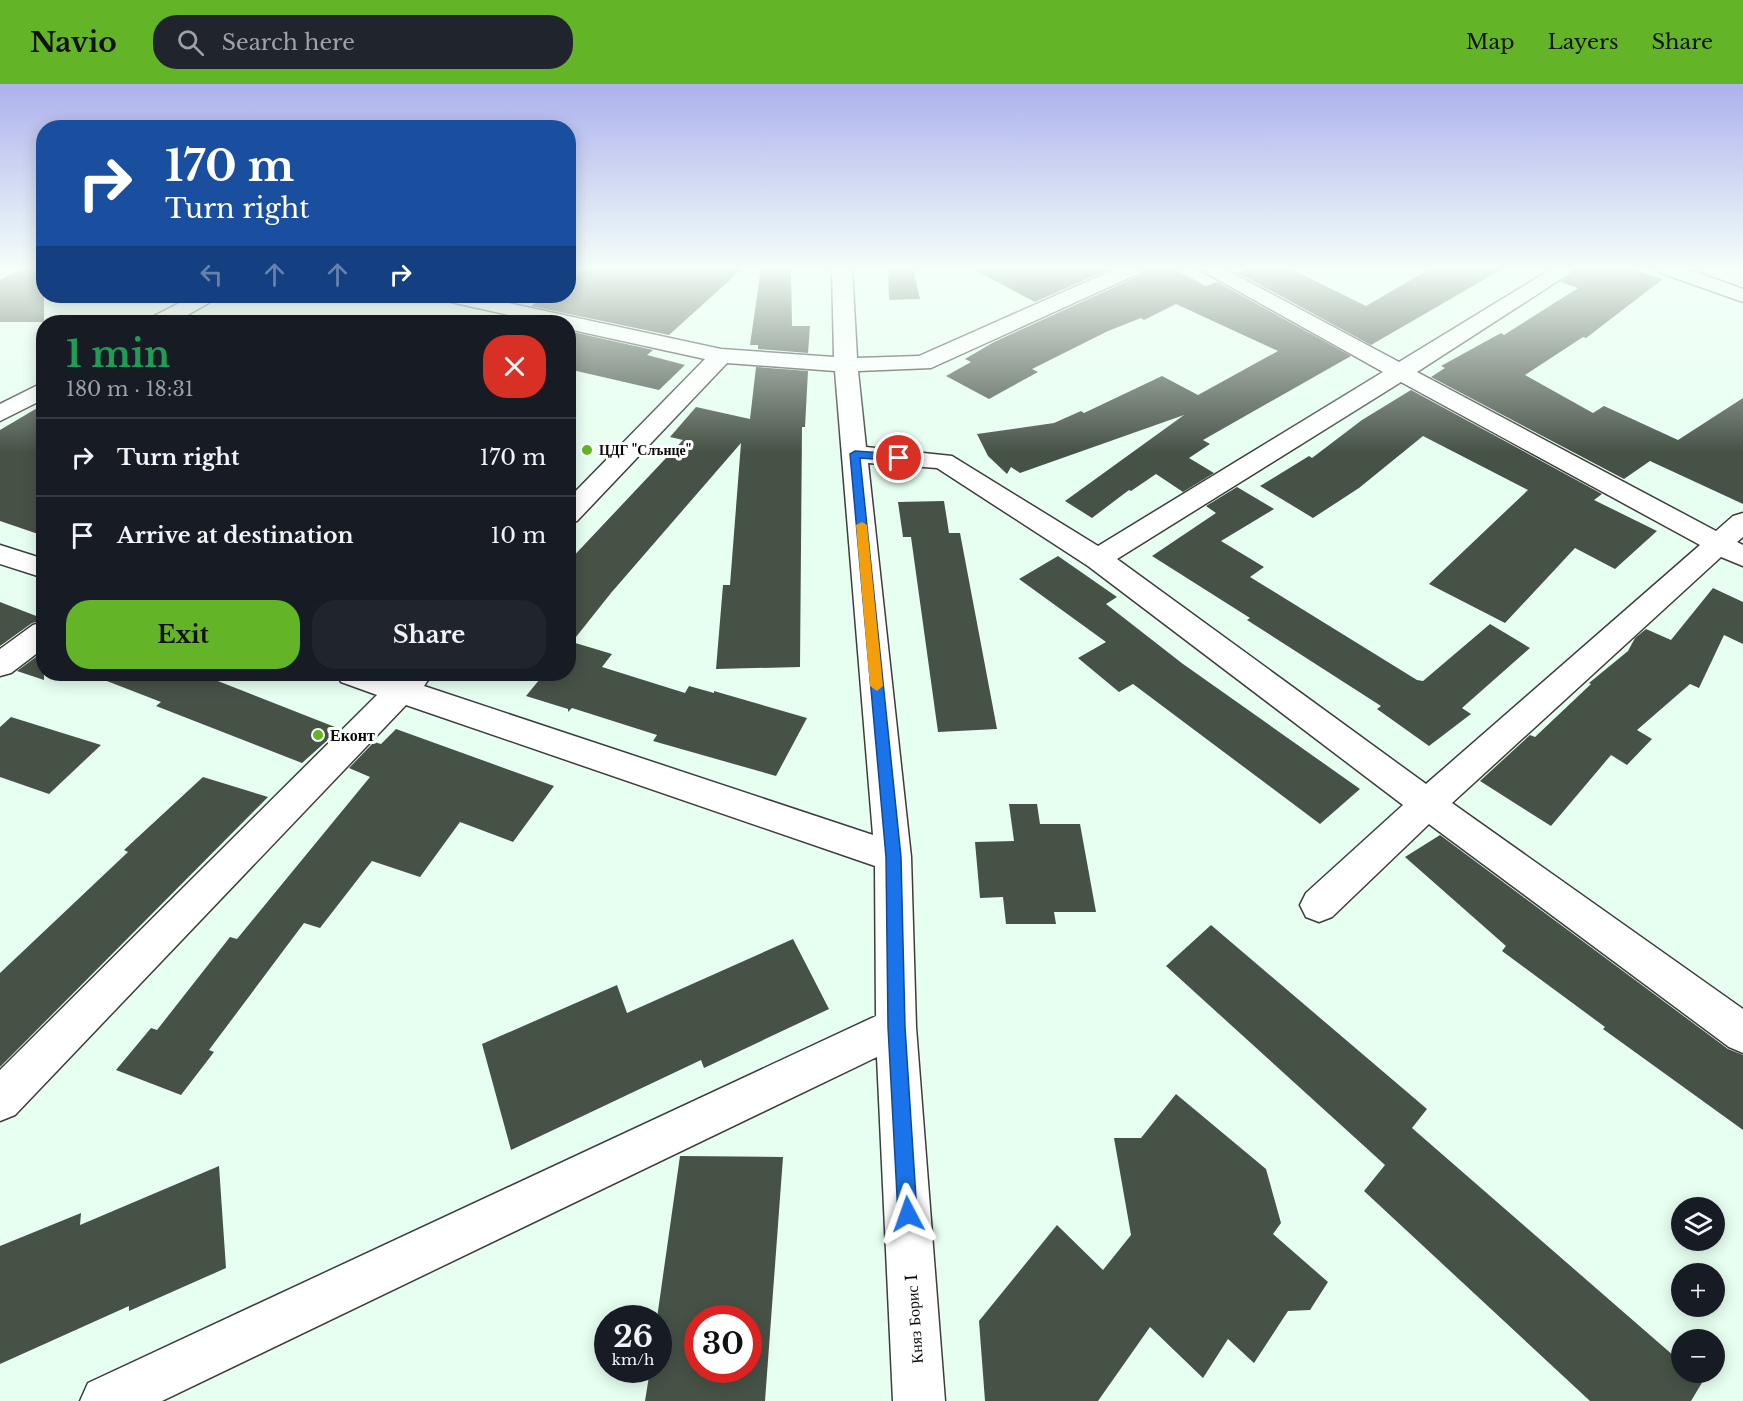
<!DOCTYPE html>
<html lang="en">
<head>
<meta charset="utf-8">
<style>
	body { margin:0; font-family:"Libre Baskerville",serif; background:#20242c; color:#f1f3f6; height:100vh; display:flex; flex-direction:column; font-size:22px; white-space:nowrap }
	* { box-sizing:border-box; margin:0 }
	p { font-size:20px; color:#9ea1a6 }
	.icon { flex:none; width:33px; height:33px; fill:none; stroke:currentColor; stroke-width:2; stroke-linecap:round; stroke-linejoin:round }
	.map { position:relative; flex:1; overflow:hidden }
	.side { position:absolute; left:36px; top:231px; width:540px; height:366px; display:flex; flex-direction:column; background:#171b24; border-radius:24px; box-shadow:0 3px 15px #0003 }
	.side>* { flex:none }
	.banner { position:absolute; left:36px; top:36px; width:540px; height:183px; border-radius:24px; box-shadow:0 3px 15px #0003; background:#1a4fa0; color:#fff; overflow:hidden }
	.controls { position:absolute; left:1671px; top:1113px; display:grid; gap:12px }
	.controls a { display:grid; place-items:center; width:54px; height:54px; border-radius:50%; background:#171b24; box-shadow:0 3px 15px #0003; font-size:30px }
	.speed { position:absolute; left:594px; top:1221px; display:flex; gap:12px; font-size:30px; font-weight:700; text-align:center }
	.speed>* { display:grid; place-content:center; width:78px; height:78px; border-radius:50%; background:#171b24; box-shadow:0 3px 15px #0003; line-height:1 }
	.speed small { font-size:15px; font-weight:400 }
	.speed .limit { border:9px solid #d22; background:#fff; color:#111 }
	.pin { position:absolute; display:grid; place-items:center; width:51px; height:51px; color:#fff; margin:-26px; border:3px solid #fff; border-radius:50%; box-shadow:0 2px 6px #0007 }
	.me { position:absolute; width:66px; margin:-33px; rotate:356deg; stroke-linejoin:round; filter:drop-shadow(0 0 4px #0008) }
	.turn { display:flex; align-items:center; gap:21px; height:126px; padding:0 30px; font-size:27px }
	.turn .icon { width:78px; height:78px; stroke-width:2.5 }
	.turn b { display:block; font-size:42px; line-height:51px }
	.lanes { display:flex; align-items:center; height:57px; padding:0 30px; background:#0003; justify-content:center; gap:30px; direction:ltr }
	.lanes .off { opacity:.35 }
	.round { display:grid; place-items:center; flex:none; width:63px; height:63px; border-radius:24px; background:#20242c }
	.headline { display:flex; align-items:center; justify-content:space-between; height:102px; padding:0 30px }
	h1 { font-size:36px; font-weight:700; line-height:45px; color:#1e9e55 }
	.cta { display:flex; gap:12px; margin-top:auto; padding:12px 30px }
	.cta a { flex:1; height:69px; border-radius:24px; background:#63b527; color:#111; font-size:24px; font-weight:700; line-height:69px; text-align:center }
	.cta a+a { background:#20242c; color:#f1f3f6 }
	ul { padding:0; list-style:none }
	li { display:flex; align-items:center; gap:18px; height:78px; padding:0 30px; border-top:2px solid #363941 }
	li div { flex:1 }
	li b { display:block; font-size:22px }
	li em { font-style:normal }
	header { display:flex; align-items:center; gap:36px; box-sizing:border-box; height:84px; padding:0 30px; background:#63b527; color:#111 }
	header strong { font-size:28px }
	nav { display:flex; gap:33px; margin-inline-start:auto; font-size:21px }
	.search { width:420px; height:54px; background:#20242c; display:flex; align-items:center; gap:15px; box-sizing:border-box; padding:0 21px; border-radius:24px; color:#9ea1a6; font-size:22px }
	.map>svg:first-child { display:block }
	.building { fill:#475247; fill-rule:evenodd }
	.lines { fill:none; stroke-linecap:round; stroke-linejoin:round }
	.minor-casing { stroke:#3d3d3d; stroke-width:3 }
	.minor { fill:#fff; fill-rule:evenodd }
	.route { fill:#1a73e8; stroke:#114b97; stroke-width:1.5 }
	.slow { fill:#f59e0b }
	.poi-dot { fill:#63b527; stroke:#fff; stroke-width:2 }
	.labels { text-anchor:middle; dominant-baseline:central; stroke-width:6; stroke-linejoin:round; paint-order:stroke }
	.far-poi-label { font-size:14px; font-weight:bold; fill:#0a0a0a; stroke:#fff; text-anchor:start }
	.poi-label { font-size:16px; font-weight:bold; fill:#0a0a0a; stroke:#fff; text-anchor:start }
	.street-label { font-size:16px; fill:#0a0a0a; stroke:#fff }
</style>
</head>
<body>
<header>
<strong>Navio</strong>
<div class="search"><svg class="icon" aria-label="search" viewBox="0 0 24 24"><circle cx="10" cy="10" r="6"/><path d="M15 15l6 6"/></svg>Search here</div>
<nav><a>Map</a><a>Layers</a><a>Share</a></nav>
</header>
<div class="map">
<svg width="1743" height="1317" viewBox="0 0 1743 1317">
	<rect width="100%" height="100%" fill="#e7fff1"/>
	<g class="building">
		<polygon points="24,184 44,184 44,238 0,238 0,196"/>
		<polygon points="585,184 743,184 669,251 531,222 546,212 568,212 568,196"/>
		<polygon points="761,184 791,184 792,242 810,242 808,269 758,265 758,261 750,261"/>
		<polygon points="888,184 913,184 920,215 889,216"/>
		<polygon points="971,184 1112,184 1035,218"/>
		<polygon points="1147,184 1172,184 1206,202 1217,198 1351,272 1203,356 1210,360 1189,374 1214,389 1183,408 1156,390 1131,407 1129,406 1092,434 1065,417 1184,331 1020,389 1011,383 1007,390 988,372 977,350 1054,339 1081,327 1084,329 1162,292 1198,311 1278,267 1176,220 1144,236 1141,234 1108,247 1032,285 1038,288 989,315 946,292 971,278 965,275 994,258 1143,190"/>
		<polygon points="1251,184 1289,184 1366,222 1431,184 1504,184 1371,261 1238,189"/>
		<polygon points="1580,184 1628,184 1663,195 1586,254 1583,253 1525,291 1593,329 1604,322 1678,356 1743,314 1743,420 1650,377 1624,395 1431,293 1445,284 1441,282 1501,249 1504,251 1578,204 1560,198"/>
		<polygon points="568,247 653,266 647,271 685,281 659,306 568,285"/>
		<polygon points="756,283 808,287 805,343 802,343 800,583 716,585 723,501 730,501 741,359 611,509 572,558 612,570 602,583 685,609 689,602 714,609 714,607 807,634 776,692 653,657 657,651 572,624 568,628 568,625 526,612 544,590 568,590 568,478 683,356 670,353 696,323 750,335"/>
		<polygon points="1411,306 1602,410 1594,416 1657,447 1615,485 1575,464 1505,539 1429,500 1528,406 1423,352 1359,404 1313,434 1260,402 1309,372 1312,374 1362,336"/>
		<polygon points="44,320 44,452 0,437 0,346"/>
		<polygon points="1237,403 1274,425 1221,457 1264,483 1250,493 1417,596 1423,597 1490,540 1530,564 1462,624 1471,630 1429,662 1377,625 1381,622 1247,536 1250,534 1152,472 1216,429 1206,422"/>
		<polygon points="944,417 949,449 960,449 997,645 938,648 911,453 903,453 898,418"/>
		<polygon points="1058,472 1117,513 1106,520 1183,580 1360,705 1320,740 1133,600 1119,608 1078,574 1106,558 1019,495"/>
		<polygon points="1713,504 1743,518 1743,560 1724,551 1699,604 1690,600 1637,646 1652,655 1627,681 1611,671 1551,742 1480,697 1530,651 1535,653 1591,600 1589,599 1628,567 1635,554 1646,545 1671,556"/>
		<polygon points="0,518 44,535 44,536 32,539 0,562"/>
		<polygon points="44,567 44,596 17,587"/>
		<polygon points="95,590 200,590 340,645 302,679 156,622 161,618 94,592"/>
		<polygon points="11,633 101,661 49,710 0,693 0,643"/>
		<polygon points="396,645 554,702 513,758 460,738 420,793 372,777 320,844 304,839 209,966 214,968 181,1011 116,986 151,944 157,946 230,853 237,855 370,693 349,684 374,658 381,660"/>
		<polygon points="203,693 268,713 0,983 0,889 128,768 124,766"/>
		<polygon points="1009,720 1037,720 1040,740 1080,740 1096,828 1054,828 1056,840 1006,840 1003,813 980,814 975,758 1014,757"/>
		<polygon points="1440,751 1728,965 1743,971 1743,1046 1603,945 1605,943 1502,867 1506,862 1405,773"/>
		<polygon points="1211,841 1427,1025 1412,1044 1682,1279 1682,1288 1693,1288 1703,1297 1691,1317 1590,1317 1364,1107 1385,1081 1166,882"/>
		<polygon points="793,855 829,925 704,984 701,976 511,1066 482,960 617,901 627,929"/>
		<polygon points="1176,1010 1266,1085 1281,1139 1273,1150 1328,1198 1310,1226 1288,1227 1254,1279 1228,1255 1203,1294 1150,1243 1098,1317 985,1317 979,1237 1057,1141 1103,1186 1131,1151 1114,1054 1141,1054"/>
		<path d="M680,1072L783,1073L765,1317H645L650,1286H658L657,1234ZM698,1234H748V1286H698Z"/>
		<polygon points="219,1082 226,1184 129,1227 129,1222 0,1280 0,1162 81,1129 80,1141"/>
	</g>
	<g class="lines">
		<g class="minor-casing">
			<g id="minor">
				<path d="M832,184H852L857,274L919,272L1118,184H1145L1142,188L931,284L858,287L866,363L952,372L1098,462L1383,288L1197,184H1223L1399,278L1553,184H1578L1417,288L1716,447L1733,432L1743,429V453L1737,458L1743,461V482L1721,473L1452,719L1743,925V969L1729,963L1429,740L1332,833L1319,838L1306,833L1300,821L1306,809L1403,721L1088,482L937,384L868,379L911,773L916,943L945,1317H893L877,973L162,1317H80L88,1299L876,932L875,782L406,621L15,1031L0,1037V986L377,611L341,598L337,590H386L395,593L398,590H432L424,602L873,751L835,287L727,279L577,437L568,439V415L705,275L568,245V238H540L442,216L439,212H475L721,265L834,273ZM1401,298L1700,461L1426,700L1117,475Z"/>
				<polygon points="1655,184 1685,184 1743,205 1743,218 1658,188"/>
				<polygon points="193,212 217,212 214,216 175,238 149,238 152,233"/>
				<polygon points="44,298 44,315 0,337 0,320"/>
				<polygon points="0,461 44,475 44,494 0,480"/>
				<polygon points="44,538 44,564 11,589 0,592 0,565 33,541"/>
			</g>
		</g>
		<use href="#minor" class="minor"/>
	</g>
	<linearGradient id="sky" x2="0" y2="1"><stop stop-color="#adb1ed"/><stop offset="0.5" stop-color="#f4fff9"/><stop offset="1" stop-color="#f4fff9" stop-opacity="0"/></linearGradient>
	<rect width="1743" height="369" fill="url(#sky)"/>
	<polygon class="route" points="855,367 899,370 904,374 899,377 860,374 901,773 905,943 917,1130 915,1137 908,1140 901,1137 898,1130 888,943 886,773 850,370"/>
	<polygon class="slow" points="862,438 867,441 883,602 877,607 870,602 856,441"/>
	<g class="poi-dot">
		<circle cx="587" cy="366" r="6"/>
		<circle cx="318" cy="651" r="6"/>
	</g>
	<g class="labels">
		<g class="far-poi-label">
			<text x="599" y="366">ЦДГ "Слънце"</text>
		</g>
		<g class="poi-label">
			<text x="330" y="651">Еконт</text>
		</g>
		<g class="street-label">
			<text transform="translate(914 1235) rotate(-94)">Княз Борис I</text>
		</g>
	</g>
</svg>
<div class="controls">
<a><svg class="icon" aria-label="layers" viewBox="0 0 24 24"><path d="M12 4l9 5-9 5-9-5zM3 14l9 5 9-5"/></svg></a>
<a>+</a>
<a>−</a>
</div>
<div class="speed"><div>26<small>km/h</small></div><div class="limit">30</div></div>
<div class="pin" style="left:899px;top:374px;background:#d93025"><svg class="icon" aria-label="arrive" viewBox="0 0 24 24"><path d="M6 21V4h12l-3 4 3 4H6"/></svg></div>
<svg class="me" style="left:908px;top:1130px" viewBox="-20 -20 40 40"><path d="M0-17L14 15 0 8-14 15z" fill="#1a73e8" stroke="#fff" stroke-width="4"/></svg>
<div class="banner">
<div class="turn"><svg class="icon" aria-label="right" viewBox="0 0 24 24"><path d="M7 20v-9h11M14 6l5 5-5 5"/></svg><div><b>170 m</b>Turn right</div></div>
<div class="lanes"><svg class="icon off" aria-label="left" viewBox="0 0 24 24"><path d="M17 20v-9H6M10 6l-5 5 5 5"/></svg><svg class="icon off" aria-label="ahead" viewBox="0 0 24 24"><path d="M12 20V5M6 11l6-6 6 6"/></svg><svg class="icon off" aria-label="ahead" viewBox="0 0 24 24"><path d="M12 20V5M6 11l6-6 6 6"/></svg><svg class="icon" aria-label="right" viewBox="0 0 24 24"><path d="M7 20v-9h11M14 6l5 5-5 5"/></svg></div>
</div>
<section class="side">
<div class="headline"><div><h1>1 min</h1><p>180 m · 18:31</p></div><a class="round" style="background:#d93025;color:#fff"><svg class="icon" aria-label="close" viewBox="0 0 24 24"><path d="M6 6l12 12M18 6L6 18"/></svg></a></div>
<ul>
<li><svg class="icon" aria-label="right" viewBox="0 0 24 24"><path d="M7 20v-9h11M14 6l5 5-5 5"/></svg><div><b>Turn right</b></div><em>170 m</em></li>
<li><svg class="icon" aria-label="arrive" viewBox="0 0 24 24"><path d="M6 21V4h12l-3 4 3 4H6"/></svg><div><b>Arrive at destination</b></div><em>10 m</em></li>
</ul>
<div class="cta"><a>Exit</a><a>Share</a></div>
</section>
</div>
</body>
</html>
